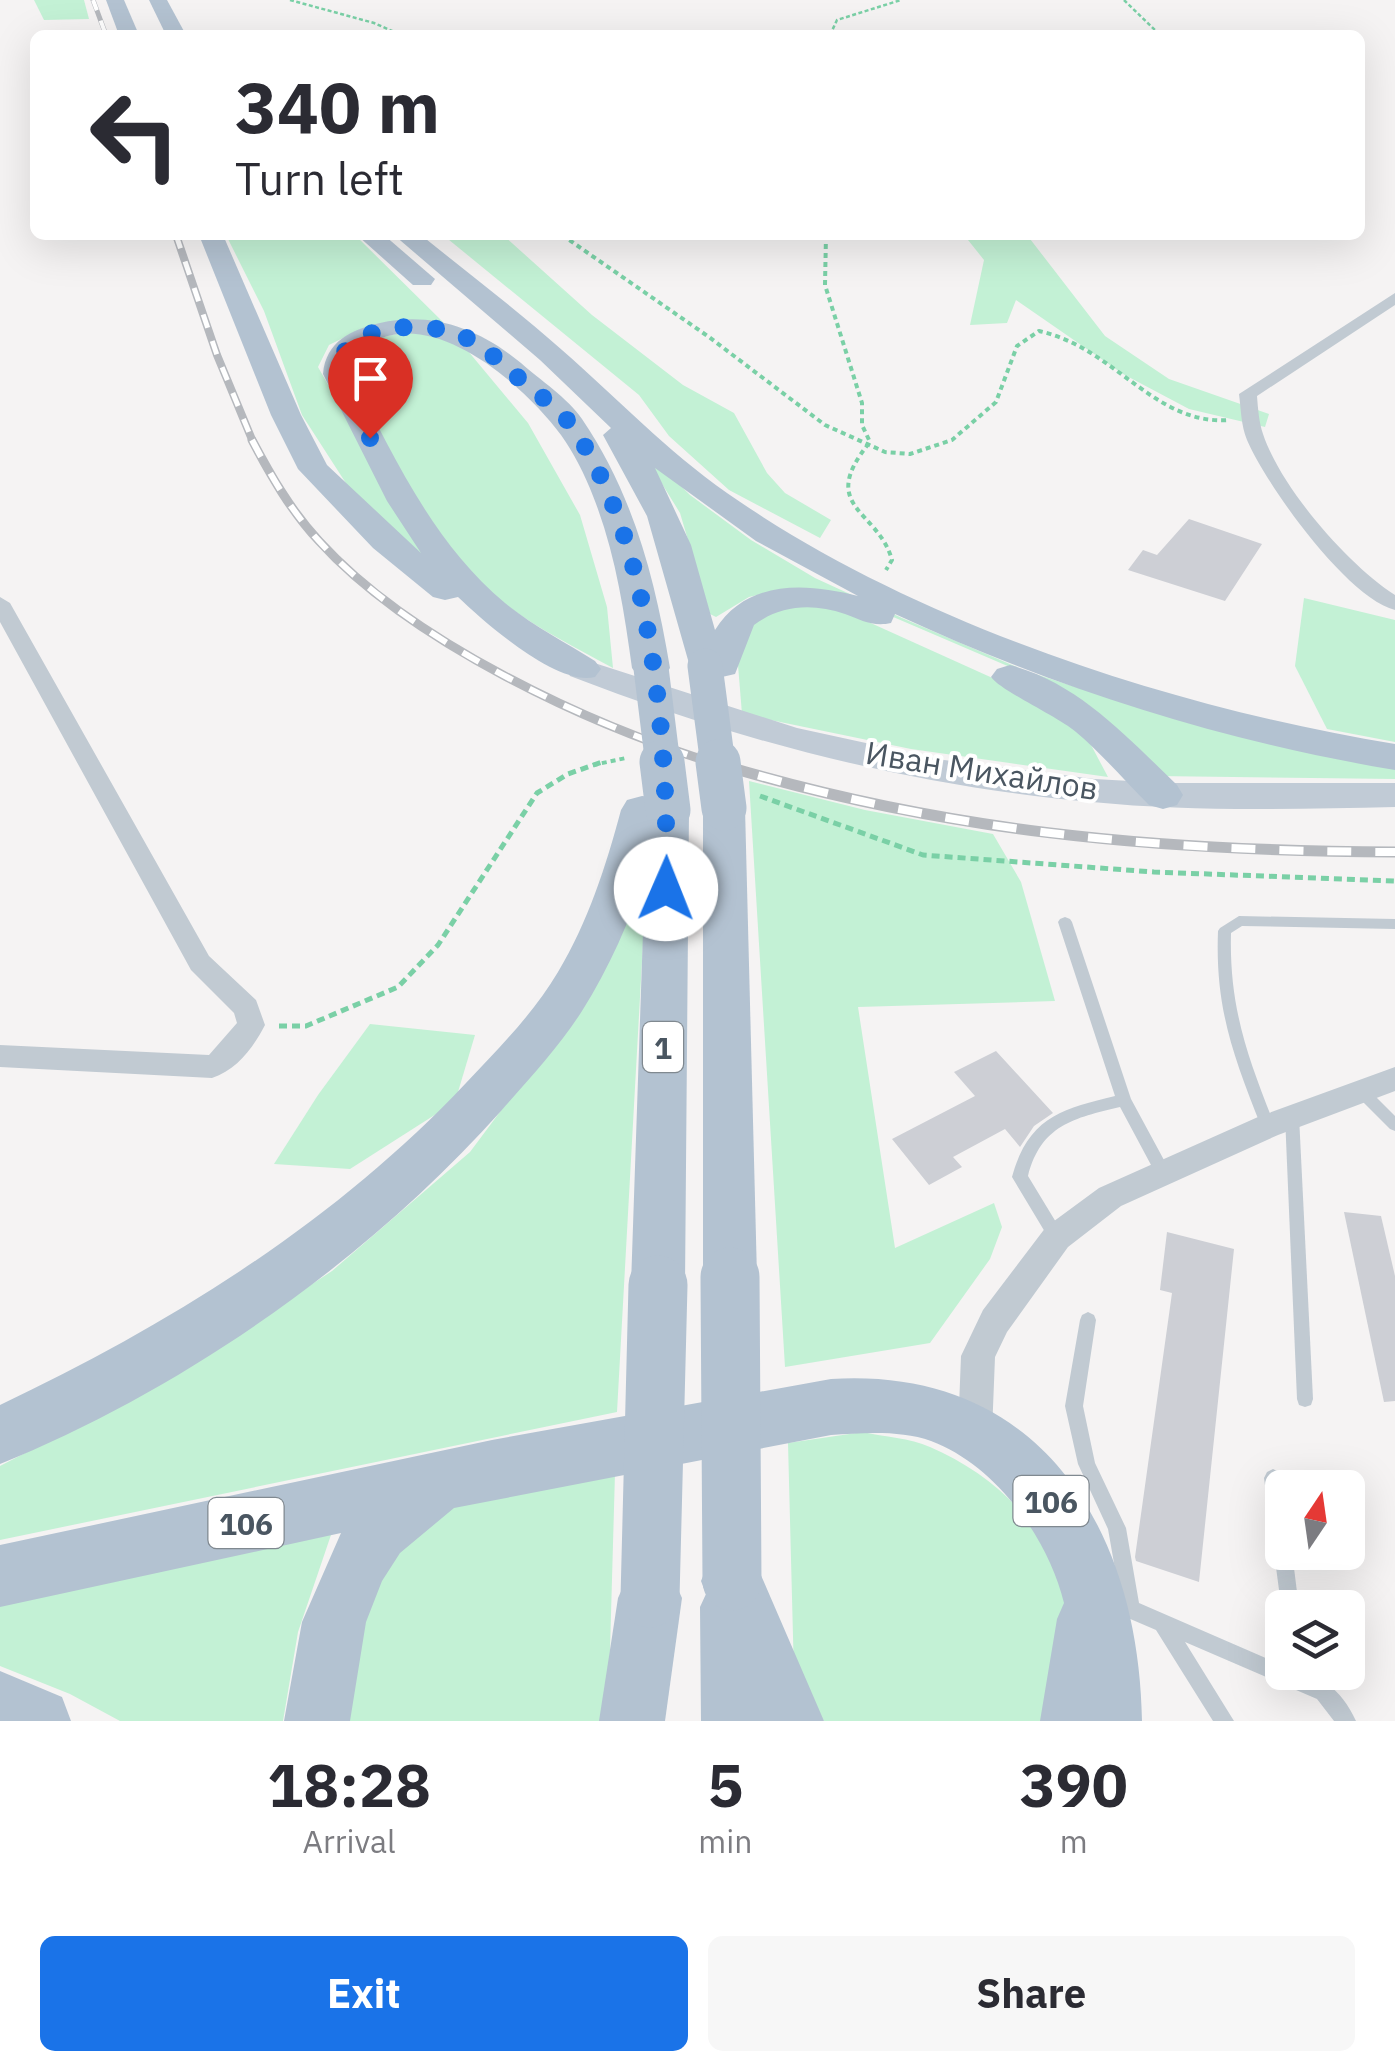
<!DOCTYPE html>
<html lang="en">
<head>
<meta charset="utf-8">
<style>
	body { margin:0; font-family:"IBM Plex Sans",sans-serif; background:#f7f7f7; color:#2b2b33; height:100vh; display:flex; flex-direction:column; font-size:38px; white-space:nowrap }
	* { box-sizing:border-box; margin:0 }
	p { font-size:32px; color:#7c7c81 }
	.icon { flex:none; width:55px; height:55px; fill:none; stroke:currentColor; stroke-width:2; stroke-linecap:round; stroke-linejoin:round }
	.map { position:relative; height:1721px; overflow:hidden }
	.drawer { display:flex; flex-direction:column; background:#fff; flex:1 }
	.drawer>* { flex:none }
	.top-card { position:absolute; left:30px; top:30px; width:1335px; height:210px; border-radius:15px; box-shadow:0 10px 40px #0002; background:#fff; color:#2b2b33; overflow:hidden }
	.needle { width:65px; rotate:13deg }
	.buttons { position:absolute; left:1265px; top:1470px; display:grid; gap:20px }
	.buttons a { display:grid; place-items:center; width:100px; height:100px; border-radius:15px; background:#fff; box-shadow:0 10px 40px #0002; font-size:50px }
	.pin { position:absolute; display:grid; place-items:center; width:85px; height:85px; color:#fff; margin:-102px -42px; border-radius:50% 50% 50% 0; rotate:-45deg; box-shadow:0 0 10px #0007 }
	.pin .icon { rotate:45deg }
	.me { position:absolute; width:110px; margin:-55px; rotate:1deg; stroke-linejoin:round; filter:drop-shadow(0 0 8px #0008) }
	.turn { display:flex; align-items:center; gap:35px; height:210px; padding:0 40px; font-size:45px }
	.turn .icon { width:130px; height:130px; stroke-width:2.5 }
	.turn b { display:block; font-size:70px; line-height:85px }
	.eta { display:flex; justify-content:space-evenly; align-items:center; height:170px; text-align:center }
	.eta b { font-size:60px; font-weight:700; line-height:70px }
	.action { display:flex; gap:20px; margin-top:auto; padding:20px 40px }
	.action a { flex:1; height:115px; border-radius:15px; background:#1a73e8; color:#fff; font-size:40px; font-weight:700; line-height:115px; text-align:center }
	.action a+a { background:#f7f7f7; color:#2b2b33 }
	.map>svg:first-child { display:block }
	.green { fill:#c3f1d5 }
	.building { fill:#cdcfd5 }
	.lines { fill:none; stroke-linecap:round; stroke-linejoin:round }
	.path-far2 { stroke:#7ad0a6; stroke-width:2.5; stroke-dasharray:4 2.5; stroke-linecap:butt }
	.path-far1 { stroke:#7ad0a6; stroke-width:4; stroke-dasharray:5 4; stroke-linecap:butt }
	.path { stroke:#7ad0a6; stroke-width:5; stroke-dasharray:8 5; stroke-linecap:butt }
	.service { fill:#c1cad2; fill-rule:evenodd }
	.minor { fill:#c1cad2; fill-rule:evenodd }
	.secondary { fill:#c1cbd6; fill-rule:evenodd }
	.primary { fill:#b3c2d1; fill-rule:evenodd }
	.rail-far3-casing { stroke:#b5b8bd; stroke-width:5 }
	.rail-far2-casing { stroke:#b5b8bd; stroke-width:8 }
	.rail-far1-casing { stroke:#b5b8bd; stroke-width:9 }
	.rail-casing { stroke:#b5b8bd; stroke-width:11 }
	.rail-far3 { stroke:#fff; stroke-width:4; stroke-dasharray:11; stroke-linecap:butt }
	.rail-far2 { stroke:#fff; stroke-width:5; stroke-dasharray:14; stroke-linecap:butt }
	.rail-far1 { stroke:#fff; stroke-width:6; stroke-dasharray:19; stroke-linecap:butt }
	.rail { stroke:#fff; stroke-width:8; stroke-dasharray:24; stroke-linecap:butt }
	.primary-bridge-far2 { stroke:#b3c2d1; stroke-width:35 }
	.primary-bridge-far1 { stroke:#b3c2d1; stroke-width:45 }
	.primary-bridge { stroke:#b3c2d1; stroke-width:59 }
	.route { stroke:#1a73e8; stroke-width:18; stroke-dasharray:0 32.4 }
	.labels { text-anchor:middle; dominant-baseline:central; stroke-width:8; stroke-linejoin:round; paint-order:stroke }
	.shield { fill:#fff; stroke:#808990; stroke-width:2.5 }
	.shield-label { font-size:30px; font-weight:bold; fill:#4a5661 }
	.street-label { font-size:32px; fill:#4a5661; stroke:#fff }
</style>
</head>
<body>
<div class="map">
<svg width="1395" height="1721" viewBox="0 0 1395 1721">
	<rect width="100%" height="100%" fill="#f5f3f3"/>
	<g class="green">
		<polygon points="34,0 84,0 89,19 44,20"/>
		<polygon points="226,235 355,235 444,323 361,329 329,345 318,367 425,557 351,491 302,415 264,311"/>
		<polygon points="443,235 503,235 592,315 683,385 734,413 767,473 785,493 831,520 820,538 729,490 669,436 639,395"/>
		<polygon points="964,235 1027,235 1105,336 1169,379 1269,414 1265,427 1189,409 1123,374 1016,300 1007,323 970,325 984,260"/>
		<path d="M415,330L463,345L528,423L580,515L607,607L613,668C567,643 516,618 478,581C418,520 374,438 348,357L360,342Z"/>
		<polygon points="635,440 690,495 751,540 815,578 902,618 1026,671 1138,707 1395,766 1395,779 1155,776 1045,682 842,595 778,590 749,597 716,617 710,614 680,513"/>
		<polygon points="1304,598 1395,620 1395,742 1327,729 1295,666"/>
		<polygon points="817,604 853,615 1041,700 1090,743 1108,777 911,749 742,714 738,665 744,623 775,606"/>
		<polygon points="749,781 865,810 993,834 1021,882 1055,1001 858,1007 895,1248 994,1203 1002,1227 990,1259 930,1343 785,1367"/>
		<polygon points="646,889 617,1412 0,1540 0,1466 164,1381 332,1271 470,1152 562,1029"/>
		<polygon points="370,1024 475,1035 455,1102 350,1169 274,1164 318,1095"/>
		<path d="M863,1432C884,1437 910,1438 930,1447C1014,1483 1079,1559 1065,1655C1062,1677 1051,1700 1045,1721H824L794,1675L788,1443Z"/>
		<polygon points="615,1473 608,1721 346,1721 358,1614 418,1513"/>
		<polygon points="333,1529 298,1632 283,1721 120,1721 70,1694 0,1666 0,1596"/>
	</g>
	<g class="building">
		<polygon points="1189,519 1262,544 1225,601 1128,570 1143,550 1157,555"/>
		<polygon points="996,1051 1053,1113 1034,1126 1020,1147 1005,1129 953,1157 962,1167 929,1185 892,1139 975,1096 954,1072"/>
		<polygon points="1344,1212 1381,1216 1395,1276 1395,1401 1384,1402"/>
		<polygon points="1167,1232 1234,1249 1199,1582 1136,1561 1135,1557 1172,1293 1160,1290"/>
	</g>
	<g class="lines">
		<g class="path-far2">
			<polyline points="290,0 374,23 401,35"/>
			<polyline points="1124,0 1160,35"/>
			<polyline points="830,35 837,20 901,0"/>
		</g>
		<g class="path-far1">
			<path d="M562,235L709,337L825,425L885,452L910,454L952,440L996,402L1017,346L1039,331C1116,348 1154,426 1230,420"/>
			<path d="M826,235L825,285L862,403V425L870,442C816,508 878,509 892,560L886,570"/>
			<polyline points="593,765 626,758"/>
		</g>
		<g class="path">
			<polyline points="760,796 923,855 1154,872 1395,881"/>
			<polyline points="279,1026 306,1026 398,987 438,945 537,793 568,774 602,762"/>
		</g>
		<g class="service">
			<path d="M1239,916L1395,919V929L1242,926L1231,933C1229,1008 1248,1058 1275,1126L1273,1130L1268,1132L1263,1130L1261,1126C1233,1055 1215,1008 1218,931L1220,928Z"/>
			<path d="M1065,917L1070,919L1072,922L1131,1099L1171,1173L1168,1178L1163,1179L1158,1178L1120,1107C1074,1118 1041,1125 1028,1176L1065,1237L1063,1242L1057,1244L1051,1242L1012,1177C1028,1118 1061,1109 1115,1096L1058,922L1060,919Z"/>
			<polygon points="1360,1084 1365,1086 1395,1116 1395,1131 1390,1129 1355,1094 1353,1090 1355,1086"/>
			<polygon points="1292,1110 1297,1112 1299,1116 1313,1399 1311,1405 1305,1407 1299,1405 1297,1399 1285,1116 1287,1112"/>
			<path d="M1088,1312L1094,1315L1096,1320L1083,1406L1095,1463L1126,1528L1139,1603L1282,1665V1672C1319,1672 1341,1688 1356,1721H1334L1317,1699L1185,1642L1234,1721H1213L1156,1630L1121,1615L1119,1608L1121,1603L1108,1529L1078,1464L1065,1406L1080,1320L1082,1315Z"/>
			<polygon points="1273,1469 1279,1472 1282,1478 1282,1552 1292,1552 1299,1608 1282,1608 1282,1612 1264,1478 1267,1472"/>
		</g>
		<g class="minor">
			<path d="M1395,293V305L1257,396C1258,409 1259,422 1263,434C1281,488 1348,565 1395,595V610C1347,598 1267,486 1247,440C1241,426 1241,409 1239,394Z"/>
			<path d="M0,597L10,603L209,956L256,1000L265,1025C253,1048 237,1070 212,1078L0,1067V1045L209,1055L237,1023L234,1013L191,970L0,622Z"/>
			<polygon points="1395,1067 1395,1091 1278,1135 1121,1206 1068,1247 1007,1332 995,1357 992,1433 987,1445 975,1450 963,1445 958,1433 961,1356 983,1310 1046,1227 1099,1188 1258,1117"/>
		</g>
		<path class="secondary" d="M582,659L797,728L944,760L1094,779L1167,783H1395V807C1294,809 1193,812 1092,802C912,786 738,741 570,676L566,669L570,662Z"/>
		<g class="primary">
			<polygon points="106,0 124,0 139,35 119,35"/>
			<polygon points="149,0 167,0 186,35 166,35"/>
			<path d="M199,235H223L301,415L327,465L421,553L387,501L323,374C326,341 351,330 380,323C432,311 480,329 521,363C540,380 568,398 582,419C633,494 655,578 670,668L664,676L651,679L638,676L632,668C624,610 615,551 593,496C585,475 574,453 561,435C523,383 419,292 356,355L351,374C394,456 432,542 505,603C532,625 565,642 595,661L601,669L595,677C558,687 485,623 458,597L445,600L433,597L373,548L298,469L271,415Z"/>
			<polygon points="357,235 384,235 435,279 431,285 413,285"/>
			<path d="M394,235H421C468,273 517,310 562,350C617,398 667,451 727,493C913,623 1173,708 1395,744V770C1221,741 1055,688 895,614L891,623C873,627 861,620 845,614C812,603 781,605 754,625L735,674L722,677L692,674L647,516L603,435L611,428L540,360ZM655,468L756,541L858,596C806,583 747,579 715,630L691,545Z"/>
			<path d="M1010,665C1079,683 1128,738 1177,785L1183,795L1177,805L1163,809L1149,805C1125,781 1102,754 1076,732C1057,716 1001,691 991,677L997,669Z"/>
			<polygon points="724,794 739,798 745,808 757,1277 749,1294 730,1301 711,1294 703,1277 703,808 709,798"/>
			<path d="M642,796L683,800L689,810L685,1285L677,1302L658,1310L639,1302L631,1285L645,873C630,921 609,968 582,1011C559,1047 529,1079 501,1111C368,1260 185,1389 0,1464V1405C172,1323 334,1223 466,1083C499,1048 533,1014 558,972C588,922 606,866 621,810L627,800Z"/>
			<path d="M831,1379C1041,1366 1139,1530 1142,1721H1040L1057,1619L1064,1603C1048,1537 995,1465 931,1441C900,1430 863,1433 831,1435L454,1508L400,1553L382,1581L366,1622L350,1721H284L302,1622L341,1533L0,1607V1545L492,1440Z"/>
			<polygon points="732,1550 754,1559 824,1721 701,1721 700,1607 706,1594 701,1581 710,1559"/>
			<polygon points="650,1566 672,1576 682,1598 665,1721 599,1721 618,1598 628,1576"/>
			<polygon points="0,1671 62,1697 71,1721 0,1721"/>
		</g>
		<g class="rail-far3-casing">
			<polyline id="rail-far3" points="93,0 106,35"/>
		</g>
		<g class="rail-far2-casing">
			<polyline id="rail-far2" points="176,235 217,355 253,442"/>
		</g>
		<g class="rail-far1-casing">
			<path id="rail-far1" d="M252,440C271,476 291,511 319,541C411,642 590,726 720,765"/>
		</g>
		<g class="rail-casing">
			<path id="rail" d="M712,762C942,832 1156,851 1395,852"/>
		</g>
		<use href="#rail-far3" class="rail-far3"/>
		<use href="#rail-far2" class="rail-far2"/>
		<use href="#rail-far1" class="rail-far1"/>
		<use href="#rail" class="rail"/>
		<g class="primary-bridge-far2">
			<polyline points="705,666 718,765"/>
			<polyline points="651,668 663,765"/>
		</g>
		<g class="primary-bridge-far1">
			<polyline points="662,762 668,810"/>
			<polyline points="718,762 724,808"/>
		</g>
		<g class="primary-bridge">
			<polyline points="730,1277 732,1581"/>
			<polyline points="650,1598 658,1285"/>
		</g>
	</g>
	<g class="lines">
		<path class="route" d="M370,438L337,374V364C354,329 394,325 429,328C466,330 488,351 514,374C532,390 557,406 571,425C654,542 669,749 666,889"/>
	</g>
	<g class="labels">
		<g class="shield">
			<rect x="643" y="1022" width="40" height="50" rx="8"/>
			<rect x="1013.5" y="1476" width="75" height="50" rx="8"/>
			<rect x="208.5" y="1498" width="75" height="50" rx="8"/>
		</g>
		<g class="shield-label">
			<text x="663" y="1047">1</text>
			<text x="1051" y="1501">106</text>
			<text x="246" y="1523">106</text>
		</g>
		<g class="street-label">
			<text transform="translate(982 770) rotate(9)">Иван Михайлов</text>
		</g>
	</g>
</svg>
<div class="buttons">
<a><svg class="needle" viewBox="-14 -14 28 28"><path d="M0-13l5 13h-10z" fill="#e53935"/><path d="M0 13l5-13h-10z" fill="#7c7c81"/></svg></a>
<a><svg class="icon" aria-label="layers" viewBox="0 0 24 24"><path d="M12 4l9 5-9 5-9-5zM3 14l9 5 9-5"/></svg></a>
</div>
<div class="pin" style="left:370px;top:438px;background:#d93025"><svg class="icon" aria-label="arrive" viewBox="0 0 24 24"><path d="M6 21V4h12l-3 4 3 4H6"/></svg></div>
<svg class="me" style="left:666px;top:889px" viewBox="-20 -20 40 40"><circle r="19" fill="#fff"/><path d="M0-13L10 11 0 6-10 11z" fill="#1a73e8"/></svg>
<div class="top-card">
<div class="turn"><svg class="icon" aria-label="left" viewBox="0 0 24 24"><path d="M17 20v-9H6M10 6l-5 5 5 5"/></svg><div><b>340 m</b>Turn left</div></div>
</div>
</div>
<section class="drawer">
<div class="eta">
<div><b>18:28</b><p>Arrival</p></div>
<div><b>5</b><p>min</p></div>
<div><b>390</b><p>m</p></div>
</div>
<div class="action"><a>Exit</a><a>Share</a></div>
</section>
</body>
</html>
